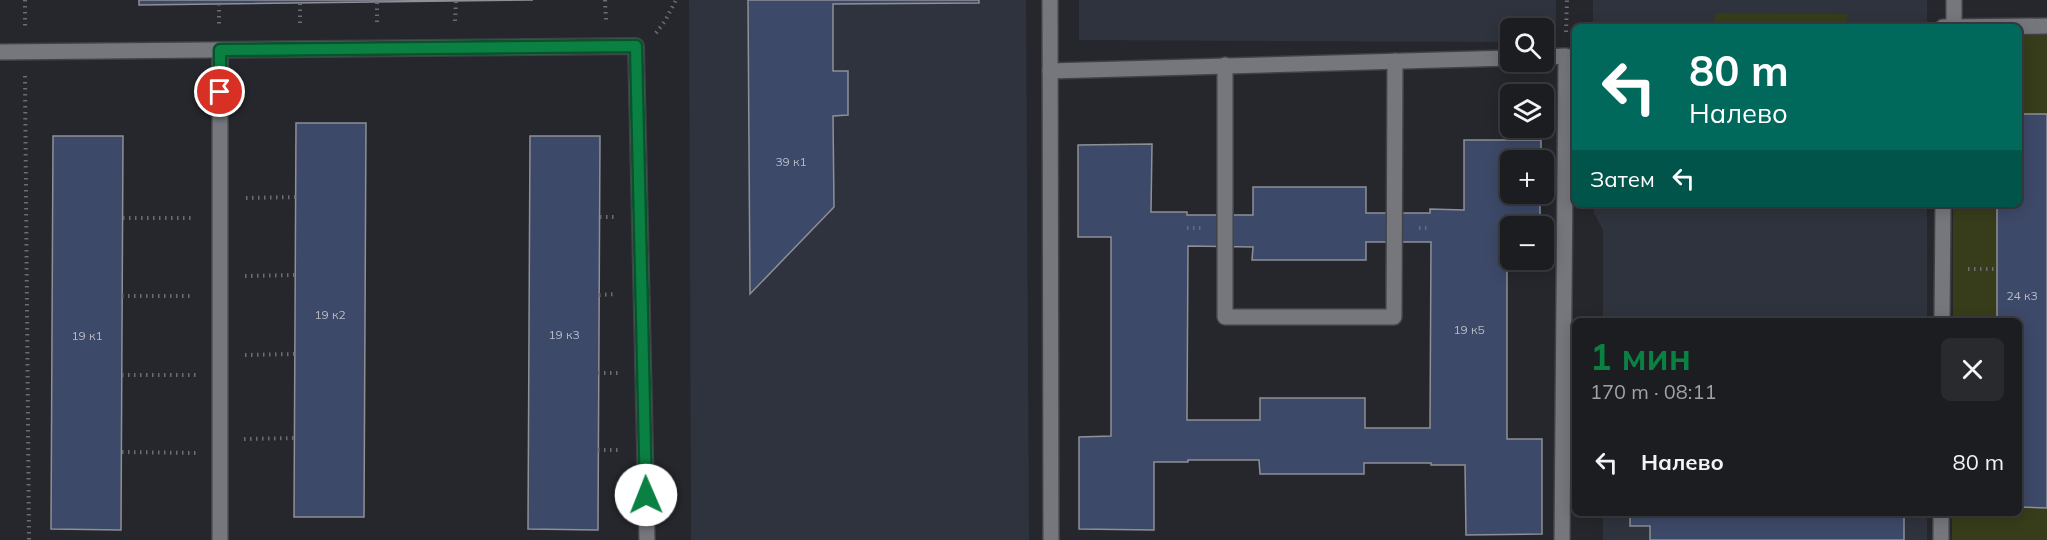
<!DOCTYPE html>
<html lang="ru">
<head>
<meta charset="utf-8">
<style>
	body { margin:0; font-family:Mulish,sans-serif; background:#292a2e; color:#f1f3f6; height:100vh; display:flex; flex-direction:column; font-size:22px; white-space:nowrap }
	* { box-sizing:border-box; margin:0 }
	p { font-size:20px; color:#a0a2a5 }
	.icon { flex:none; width:33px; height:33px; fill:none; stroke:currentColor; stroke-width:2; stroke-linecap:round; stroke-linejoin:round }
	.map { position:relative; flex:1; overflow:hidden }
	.drawer { position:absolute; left:1572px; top:318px; width:450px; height:198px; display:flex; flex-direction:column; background:#1c1d21; border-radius:9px; box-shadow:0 3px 15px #0003,0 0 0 2px #3a3b3f }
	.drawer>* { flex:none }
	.banner { position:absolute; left:1572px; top:24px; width:450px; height:183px; border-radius:9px; box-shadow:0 3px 15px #0003,0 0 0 2px #3a3b3f; background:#00695c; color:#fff; overflow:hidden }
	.fabs { position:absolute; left:1500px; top:18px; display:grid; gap:12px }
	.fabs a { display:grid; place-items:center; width:54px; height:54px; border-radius:9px; background:#1c1d21; box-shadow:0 3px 15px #0003,0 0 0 2px #3a3b3f; font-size:30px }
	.pin { position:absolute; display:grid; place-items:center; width:51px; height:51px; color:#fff; margin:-26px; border:3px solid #fff; border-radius:50%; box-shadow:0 2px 6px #0007 }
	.me { position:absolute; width:66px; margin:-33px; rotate:359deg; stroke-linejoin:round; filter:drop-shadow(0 0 4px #0008) }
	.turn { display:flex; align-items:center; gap:21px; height:126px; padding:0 18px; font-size:27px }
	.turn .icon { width:78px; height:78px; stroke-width:2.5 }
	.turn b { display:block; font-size:42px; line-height:51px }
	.then { display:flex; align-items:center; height:57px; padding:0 18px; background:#0003; gap:12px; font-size:22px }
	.round { display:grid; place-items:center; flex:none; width:63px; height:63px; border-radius:9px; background:#292a2e }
	.summary { display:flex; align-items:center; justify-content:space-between; height:102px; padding:0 18px }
	h1 { font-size:36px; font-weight:700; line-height:45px; color:#0b8043 }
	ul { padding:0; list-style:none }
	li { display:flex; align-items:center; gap:18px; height:84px; padding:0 18px }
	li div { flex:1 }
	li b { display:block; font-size:22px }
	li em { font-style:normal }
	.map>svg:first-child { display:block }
	.built { fill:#2f333d }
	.green { fill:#373d1a }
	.building { fill:#3d4968; stroke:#8e9096; stroke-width:1.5; fill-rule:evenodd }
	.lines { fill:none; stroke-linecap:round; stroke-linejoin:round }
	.minor-casing { stroke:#404246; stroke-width:18 }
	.path { stroke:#6b6d72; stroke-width:4; stroke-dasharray:1.5 4.5; stroke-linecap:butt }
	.minor { stroke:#75777d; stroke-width:15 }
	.route-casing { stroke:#07532c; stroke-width:15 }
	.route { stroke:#0b8043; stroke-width:10 }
	.labels { text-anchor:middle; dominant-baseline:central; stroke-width:4.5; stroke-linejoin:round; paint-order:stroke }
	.number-label { font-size:12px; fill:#b6bac4 }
</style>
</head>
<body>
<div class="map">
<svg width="2047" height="540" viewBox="0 0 2047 540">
	<rect width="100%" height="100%" fill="#25272c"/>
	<g class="built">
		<polygon points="689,0 1026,0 1029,540 691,540"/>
		<polygon points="1079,0 1556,0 1556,42 1544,42 1544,28 1510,28 1510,42 1079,40"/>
		<rect x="1593" y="0" width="334" height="27"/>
		<polygon points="1594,204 1927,204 1927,321 1603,321 1603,230 1594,213"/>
		<rect x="1603" y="513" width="324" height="27"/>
	</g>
	<g class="green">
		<polygon points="1715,13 1847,14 1847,27 1714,27"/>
		<polygon points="2047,26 2047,114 2019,114 2019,27"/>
		<rect x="1953" y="204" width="44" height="117"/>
		<polygon points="2019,507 2047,508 2047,540 1952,540 1952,513 2019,513"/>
	</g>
	<g class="building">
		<polygon points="139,0 533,0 139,5"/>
		<polygon points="748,0 979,0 979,3 833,4 833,71 848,71 848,115 833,116 834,207 750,294"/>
		<polygon points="2019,114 2047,114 2047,508 2019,507 2019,321 1997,321 1997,204 2019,204"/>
		<polygon points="296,123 366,123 364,517 294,517"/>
		<polygon points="53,136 123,136 121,530 51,529"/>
		<polygon points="530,136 600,136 598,530 528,529"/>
		<path d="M1464,140H1541V160H1510V194H1540V226H1510V236H1507V439H1542V534L1466,535L1465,465H1431V463H1364V474H1260L1259,460H1188V462H1154V530L1079,529V437L1111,436V237H1078V145L1152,144L1151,212H1187V215H1253V187H1366V213H1430V209L1464,210ZM1366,242H1431L1430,428H1365V398H1260V420H1187L1188,246L1253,247L1252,260H1366Z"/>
		<polygon points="1630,513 1904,513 1904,540 1650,540 1650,526 1630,526"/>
	</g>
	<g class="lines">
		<g class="minor-casing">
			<g id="minor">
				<polyline points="1050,0 1051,540"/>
				<polyline points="1954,0 1954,27"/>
				<polyline points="1943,27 2047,26"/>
				<polyline points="220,50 220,540"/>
				<polyline points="0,52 636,46 647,540"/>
				<polyline points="1544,57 1566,56 1562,540"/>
				<polyline points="1225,65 1225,317 1394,317 1395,61"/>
				<polyline points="1050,71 1510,58"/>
				<polyline points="1942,321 1943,204"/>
				<polyline points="1941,540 1941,513"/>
			</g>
		</g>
		<g class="path">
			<polyline points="25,0 25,26"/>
			<polyline points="605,0 606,20"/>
			<polyline points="219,4 219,24"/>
			<polyline points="455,21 456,1"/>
			<polyline points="377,22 377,2"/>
			<polyline points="300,23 300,3"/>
			<polyline points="1566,32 1567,0"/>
			<polyline points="656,33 665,21 676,0"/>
			<polyline points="25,76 29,540"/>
			<polyline points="246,198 296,197"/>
			<polyline points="600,217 614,217"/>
			<polyline points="123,218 194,218"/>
			<polyline points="1187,228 1201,228"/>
			<polyline points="1419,228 1431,228"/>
			<polyline points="1968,269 1997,269"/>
			<polyline points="245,276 295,275"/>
			<polyline points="599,295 616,294"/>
			<polyline points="122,296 194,296"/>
			<polyline points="245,355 295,354"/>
			<polyline points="598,373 619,373"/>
			<polyline points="122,375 196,375"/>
			<polyline points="244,439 295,438"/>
			<polyline points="598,450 618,450"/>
			<polyline points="122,452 196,453"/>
		</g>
		<use href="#minor" class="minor"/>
	</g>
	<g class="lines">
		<g class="route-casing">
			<polyline id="route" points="220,92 220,50 636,46 646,495"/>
		</g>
		<use href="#route" class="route"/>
	</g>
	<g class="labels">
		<g class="number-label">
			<text x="791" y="161">39 к1</text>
			<text x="2022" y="295">24 к3</text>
			<text x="330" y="314">19 к2</text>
			<text x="1469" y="329">19 к5</text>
			<text x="564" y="334">19 к3</text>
			<text x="87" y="335">19 к1</text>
		</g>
	</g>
</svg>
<div class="fabs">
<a><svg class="icon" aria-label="search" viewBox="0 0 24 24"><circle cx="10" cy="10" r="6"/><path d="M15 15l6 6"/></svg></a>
<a><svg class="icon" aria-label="layers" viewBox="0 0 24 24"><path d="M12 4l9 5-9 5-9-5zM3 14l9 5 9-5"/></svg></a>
<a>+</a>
<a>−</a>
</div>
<div class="pin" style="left:220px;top:92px;background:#d93025"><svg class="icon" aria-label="arrive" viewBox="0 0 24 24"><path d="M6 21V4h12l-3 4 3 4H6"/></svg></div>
<svg class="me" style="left:646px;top:495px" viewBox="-20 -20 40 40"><circle r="19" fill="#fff"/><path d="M0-13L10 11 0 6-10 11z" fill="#0b8043"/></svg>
<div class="banner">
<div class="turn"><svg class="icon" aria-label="left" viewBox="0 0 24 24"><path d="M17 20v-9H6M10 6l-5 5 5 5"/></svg><div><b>80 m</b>Налево</div></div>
<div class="then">Затем<svg class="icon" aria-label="left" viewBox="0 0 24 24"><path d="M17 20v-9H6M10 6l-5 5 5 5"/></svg></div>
</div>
<section class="drawer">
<div class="summary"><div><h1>1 мин</h1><p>170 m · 08:11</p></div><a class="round"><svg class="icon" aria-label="close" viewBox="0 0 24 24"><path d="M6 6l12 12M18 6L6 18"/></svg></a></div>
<ul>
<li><svg class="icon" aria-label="left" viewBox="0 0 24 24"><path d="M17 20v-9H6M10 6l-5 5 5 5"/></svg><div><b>Налево</b></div><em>80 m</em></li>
</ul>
</section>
</div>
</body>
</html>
